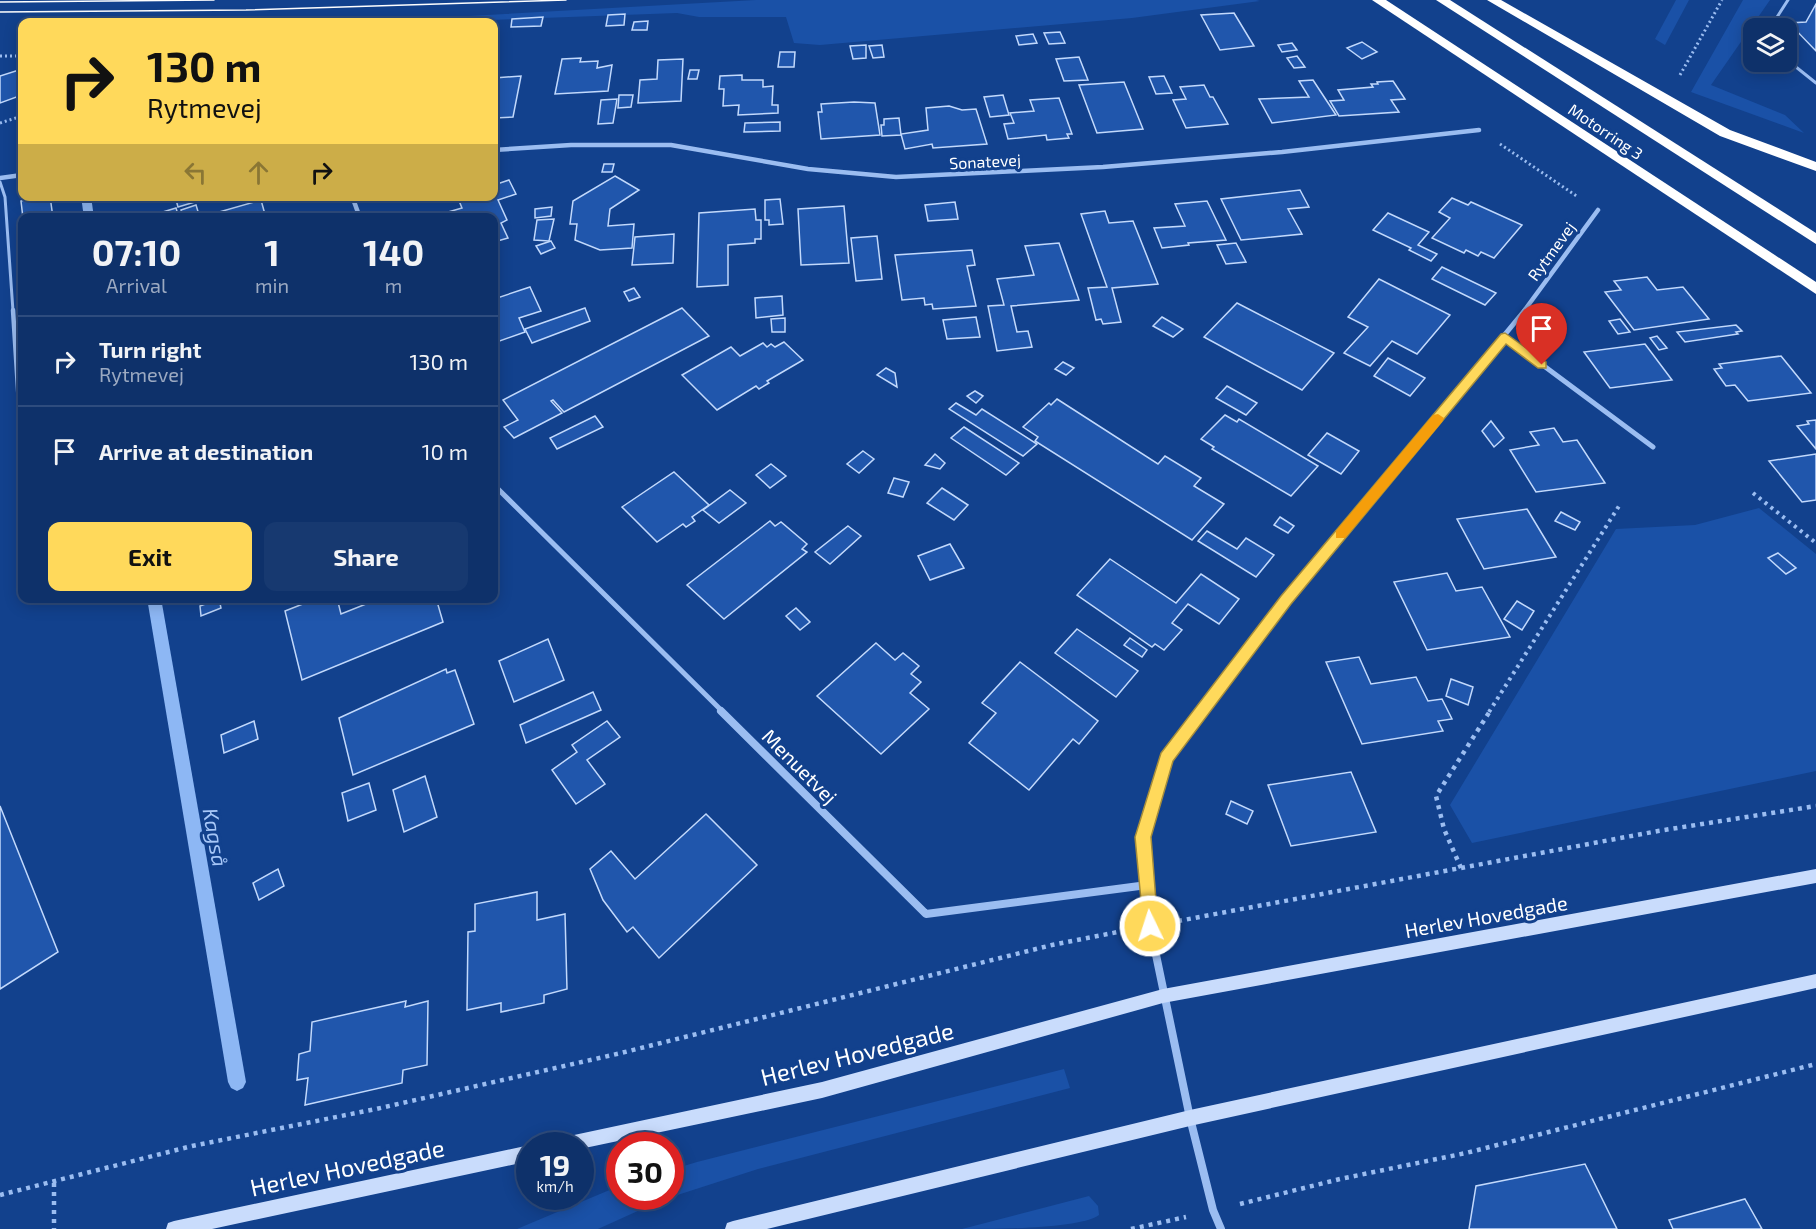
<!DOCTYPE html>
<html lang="en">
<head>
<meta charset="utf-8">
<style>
	body { margin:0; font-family:"Exo 2",sans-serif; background:#173970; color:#f1f3f6; height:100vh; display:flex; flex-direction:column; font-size:22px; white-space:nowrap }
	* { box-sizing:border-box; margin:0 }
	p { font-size:20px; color:#9ba9c1 }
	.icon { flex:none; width:33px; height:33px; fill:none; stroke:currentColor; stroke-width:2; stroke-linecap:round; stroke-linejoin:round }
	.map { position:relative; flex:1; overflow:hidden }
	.details { position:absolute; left:18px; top:213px; width:480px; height:390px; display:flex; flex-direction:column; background:#0e316a; border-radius:12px; box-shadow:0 3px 15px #0003,0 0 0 2px #2e4c7e }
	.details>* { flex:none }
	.hud { position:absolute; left:18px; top:18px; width:480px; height:183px; border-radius:12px; box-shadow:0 3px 15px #0003,0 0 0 2px #2e4c7e; background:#ffd95b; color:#111; overflow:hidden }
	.tools { position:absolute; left:1743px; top:18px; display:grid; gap:12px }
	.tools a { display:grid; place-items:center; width:54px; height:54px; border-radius:12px; background:#0e316a; box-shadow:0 3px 15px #0003,0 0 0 2px #2e4c7e; font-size:30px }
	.speed { position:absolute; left:516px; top:1132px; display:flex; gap:12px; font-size:30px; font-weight:700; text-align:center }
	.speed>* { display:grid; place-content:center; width:78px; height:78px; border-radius:50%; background:#0e316a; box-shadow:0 3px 15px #0003,0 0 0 2px #2e4c7e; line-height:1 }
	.speed small { font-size:15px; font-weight:400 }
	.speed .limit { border:9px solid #d22; background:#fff; color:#111 }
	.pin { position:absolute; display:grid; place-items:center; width:51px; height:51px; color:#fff; margin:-62px -26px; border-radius:50% 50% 50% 0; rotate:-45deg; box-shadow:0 0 6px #0007 }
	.pin .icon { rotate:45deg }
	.me { position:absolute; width:66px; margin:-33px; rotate:356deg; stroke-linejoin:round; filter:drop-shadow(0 0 4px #0008) }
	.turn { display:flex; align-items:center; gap:21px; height:126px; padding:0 30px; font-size:27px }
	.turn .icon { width:78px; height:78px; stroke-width:2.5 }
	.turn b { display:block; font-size:42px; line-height:51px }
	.lanes { display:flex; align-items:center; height:57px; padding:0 30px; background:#0003; justify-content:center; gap:30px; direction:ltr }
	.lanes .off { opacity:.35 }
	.eta { display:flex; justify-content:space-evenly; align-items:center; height:102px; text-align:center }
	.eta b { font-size:36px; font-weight:700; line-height:42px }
	.button { display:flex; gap:12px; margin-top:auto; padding:12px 30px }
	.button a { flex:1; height:69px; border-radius:12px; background:#ffd95b; color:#111; font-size:24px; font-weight:700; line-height:69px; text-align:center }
	.button a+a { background:#173970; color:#f1f3f6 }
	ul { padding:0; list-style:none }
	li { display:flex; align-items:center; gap:18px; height:90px; padding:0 30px; border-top:2px solid #2e4c7e }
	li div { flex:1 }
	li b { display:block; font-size:22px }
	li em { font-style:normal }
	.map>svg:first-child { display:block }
	.green { fill:#1a51a7 }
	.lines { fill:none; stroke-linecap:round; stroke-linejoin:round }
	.stream { fill:#8db7f4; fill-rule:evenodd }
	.building { fill:#2056ac; stroke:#c2d9fc; stroke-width:1.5 }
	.path-far2 { stroke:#9bbdf1; stroke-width:3; stroke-dasharray:2 3; stroke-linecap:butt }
	.path-far1 { stroke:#9bbdf1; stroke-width:4; stroke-dasharray:3 4.5; stroke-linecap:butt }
	.path { stroke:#9bbdf1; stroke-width:4.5; stroke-dasharray:4 5; stroke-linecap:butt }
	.service-far1 { stroke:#9bbdf1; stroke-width:3 }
	.service { stroke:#9bbdf1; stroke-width:4.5 }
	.minor-far2 { stroke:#9bbdf1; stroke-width:4.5 }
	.minor-far1 { stroke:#9bbdf1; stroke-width:5 }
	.minor { stroke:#9bbdf1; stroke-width:8 }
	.secondary { fill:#c9dcfc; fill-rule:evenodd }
	.motorway { fill:#fff; fill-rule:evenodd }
	.tram { stroke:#fff; stroke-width:1.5 }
	.route { fill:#ffd95b; stroke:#a68d3b; stroke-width:1.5 }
	.slow { fill:#f59e0b }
	.labels { text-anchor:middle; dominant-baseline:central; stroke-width:6; stroke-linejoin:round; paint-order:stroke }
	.far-street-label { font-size:16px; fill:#fff; stroke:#12418d }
	.street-label { font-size:20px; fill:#fff; stroke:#12418d }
	.water-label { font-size:21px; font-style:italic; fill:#a7c7f8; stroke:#12418d }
	.near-street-label { font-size:24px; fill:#fff; stroke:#12418d }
</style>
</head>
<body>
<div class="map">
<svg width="1816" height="1229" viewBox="0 0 1816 1229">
	<rect width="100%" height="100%" fill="#12418d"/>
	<g class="green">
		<polygon points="756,0 1256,0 1260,1 1132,18 820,45 794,43 786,17 699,17 677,13 438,22 359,22"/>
		<polygon points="1676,0 1689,0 1665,45 1655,39"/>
		<polygon points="1743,0 1770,0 1711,85 1785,115 1804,133 1691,92"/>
		<polygon points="1759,508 1816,554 1816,771 1472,843 1450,805 1616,529 1695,525"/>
		<polygon points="1064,1069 1070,1088 758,1169 662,1200 598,1229 517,1229 619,1186 620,1197 670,1197 671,1170 697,1162"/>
		<path d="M1089,1196L1098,1206L1099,1215C1081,1229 991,1229 962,1229Z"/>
	</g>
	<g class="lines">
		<g class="stream">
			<polygon points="81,196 91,196 94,218 84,218"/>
			<polygon points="147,598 161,598 246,1082 243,1088 237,1091 231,1088 228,1082"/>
		</g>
	</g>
	<g class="building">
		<polygon points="1816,4 1816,51 1789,23 1806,22"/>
		<polygon points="1234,13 1254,46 1220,50 1201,15"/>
		<polygon points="625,14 624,25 606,26 608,15"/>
		<polygon points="543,17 541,26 511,27 512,19"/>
		<polygon points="648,21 647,30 632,30 634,22"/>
		<polygon points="1060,32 1065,43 1049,44 1044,33"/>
		<polygon points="1033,34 1037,43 1019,45 1016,36"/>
		<polygon points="1362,42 1377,52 1362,59 1347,48"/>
		<polygon points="1292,43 1297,50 1282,52 1278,45"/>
		<polygon points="866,45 866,58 853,59 850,46"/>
		<polygon points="882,45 884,57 873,58 869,46"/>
		<polygon points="780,52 795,52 794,67 778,67"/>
		<polygon points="1297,56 1305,67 1294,68 1287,58"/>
		<polygon points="1079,57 1088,80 1064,81 1056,59"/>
		<polygon points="581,58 580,62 598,61 597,68 612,65 608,91 555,94 562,59"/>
		<polygon points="683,59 681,101 638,103 640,80 657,79 658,60"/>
		<polygon points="22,69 22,95 0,103 0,76"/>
		<polygon points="690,70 699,70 697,79 688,79"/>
		<polygon points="742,75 742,80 763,80 763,87 773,86 772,105 778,105 778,113 738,115 739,105 723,106 724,89 719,89 720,76"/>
		<polygon points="521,76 513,117 494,118 494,78"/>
		<polygon points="1164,76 1172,93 1156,94 1149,77"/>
		<polygon points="1313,80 1336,115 1272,123 1259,99 1309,97 1299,81"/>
		<polygon points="1393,81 1405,99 1391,100 1399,112 1339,116 1330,101 1344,100 1338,90 1373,87 1371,84 1378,84 1377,82"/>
		<polygon points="1124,82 1143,129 1097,133 1079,85"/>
		<polygon points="1204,85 1210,97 1213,97 1228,124 1186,128 1173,100 1186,99 1180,87"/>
		<polygon points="619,95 633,95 631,107 618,108"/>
		<polygon points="1003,95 1009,115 990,117 984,97"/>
		<polygon points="1059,98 1072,134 1067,134 1069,138 1047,140 1046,135 1008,139 1004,124 1014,123 1010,113 1034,111 1030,100"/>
		<polygon points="617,99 613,123 598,124 601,100"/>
		<polygon points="854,102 875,103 880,135 821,139 818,112 822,112 821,104"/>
		<polygon points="949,106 962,110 976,109 987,144 933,148 932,144 905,149 901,134 928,130 926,108"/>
		<polygon points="899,118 901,135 882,136 881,125 884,125 884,119"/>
		<polygon points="780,122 780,131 744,132 745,123"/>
		<polygon points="604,164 614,164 612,172 602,172"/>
		<polygon points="615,176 639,190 610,209 608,226 634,224 632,248 600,250 575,240 577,224 570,224 573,201"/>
		<polygon points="509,180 516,194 498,200 507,220 501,223 508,238 494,242 494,218 450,218 448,212 462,208 457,196 494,196 494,185"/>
		<polygon points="1300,190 1309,207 1288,209 1302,234 1241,240 1221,199"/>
		<polygon points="38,196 50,196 53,218 23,218 21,201"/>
		<polygon points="175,196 194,196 195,202 178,207"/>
		<polygon points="1452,198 1468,205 1471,202 1522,225 1494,258 1481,252 1478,256 1466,250 1464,253 1432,238 1450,218 1439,212"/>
		<polygon points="780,199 783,224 769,225 769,220 765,220 765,200"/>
		<polygon points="261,200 266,218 213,218 212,214"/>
		<polygon points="1207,201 1226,240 1188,243 1189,245 1162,248 1154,228 1185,226 1175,204"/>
		<polygon points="955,202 958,219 928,221 925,205"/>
		<polygon points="196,205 200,218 183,218 181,210"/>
		<polygon points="844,206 849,263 801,265 798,209"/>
		<polygon points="552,207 551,216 535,218 535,209"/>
		<polygon points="176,208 179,218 143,218"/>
		<polygon points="755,209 756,220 761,220 761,239 755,239 755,243 728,245 728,285 697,287 699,213"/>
		<polygon points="1105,211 1109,223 1133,221 1158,284 1112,288 1121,322 1103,324 1101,319 1096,320 1088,288 1107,287 1081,214"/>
		<polygon points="1388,213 1429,232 1418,245 1437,254 1431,261 1409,250 1411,248 1373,230"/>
		<polygon points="554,219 549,241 534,240 537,220"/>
		<polygon points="674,234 673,263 632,265 635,237"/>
		<polygon points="877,236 882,279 856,281 851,238"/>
		<polygon points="551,241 555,248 541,254 536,246"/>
		<polygon points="1059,243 1079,300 1011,306 1017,332 1028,331 1032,347 997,351 988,306 1004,305 997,279 1034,275 1025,246"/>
		<polygon points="1236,243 1246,262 1226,264 1217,245"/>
		<polygon points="972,250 975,265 967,266 976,306 933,309 932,304 925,305 924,298 902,300 895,255"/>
		<polygon points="1442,267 1496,293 1485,305 1432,279"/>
		<polygon points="1647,277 1657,290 1683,287 1709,319 1634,330 1605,292 1621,290 1614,281"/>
		<polygon points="1379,279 1450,315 1417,354 1392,341 1370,366 1344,353 1368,327 1348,317"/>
		<polygon points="530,287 541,311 519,318 525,332 494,343 494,299"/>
		<polygon points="634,288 640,297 629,301 624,292"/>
		<polygon points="782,296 783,315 756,318 755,298"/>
		<polygon points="1237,303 1334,353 1302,390 1204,337"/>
		<polygon points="585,308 590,321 532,343 525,329"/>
		<polygon points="682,308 709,336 564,412 553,400 551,401 562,413 514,438 504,427 518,420 503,400"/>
		<polygon points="976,317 980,337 947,339 943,320"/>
		<polygon points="1162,317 1183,329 1173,337 1153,326"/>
		<polygon points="785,318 785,332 772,332 771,319"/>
		<polygon points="1620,319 1630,332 1618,334 1609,321"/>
		<polygon points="1736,325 1742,331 1736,332 1738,334 1685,342 1677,332"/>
		<polygon points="1657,336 1667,348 1659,350 1650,338"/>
		<polygon points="784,342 803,360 767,381 769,383 759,389 756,386 717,410 682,375 731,347 740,356 763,343 767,347 771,344 775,347"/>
		<polygon points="1645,344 1672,380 1610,388 1584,352"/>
		<polygon points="1781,356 1811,393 1748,401 1735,385 1726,386 1714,369 1722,368 1719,364"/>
		<polygon points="1388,358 1425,378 1410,396 1374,376"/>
		<polygon points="1063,362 1074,368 1066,375 1055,369"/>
		<polygon points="886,368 895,373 897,387 877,375"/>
		<polygon points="1227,386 1257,403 1246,415 1216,398"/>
		<polygon points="975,391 983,396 976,403 967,396"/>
		<polygon points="1057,399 1158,464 1165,456 1201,478 1194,486 1224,504 1192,540 1035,441 1038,437 1023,427 1049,403 1051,405"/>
		<polygon points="956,403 976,415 982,409 1037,444 1023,456 949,409"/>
		<polygon points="1225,415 1237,422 1239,419 1318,466 1291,496 1212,449 1214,447 1201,439"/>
		<polygon points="595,416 603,427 557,449 550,438"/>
		<polygon points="1816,420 1816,449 1797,426 1809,424 1807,421"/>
		<polygon points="1491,421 1504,438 1494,447 1482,431"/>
		<polygon points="964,427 1019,463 1006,475 951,438"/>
		<polygon points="1554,428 1563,442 1577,440 1605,483 1536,492 1510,450 1539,445 1530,432"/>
		<polygon points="1327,433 1359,451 1341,474 1308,455"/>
		<polygon points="863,451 874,459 859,473 847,464"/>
		<polygon points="935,454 945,463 940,469 925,465"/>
		<polygon points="1816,454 1816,500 1802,502 1769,461"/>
		<polygon points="771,464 786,476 770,488 756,475"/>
		<polygon points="674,472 709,505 692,517 695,521 686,527 683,524 657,542 622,507"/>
		<polygon points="894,478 909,482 903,497 888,493"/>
		<polygon points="942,488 968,505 954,520 927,503"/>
		<polygon points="730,490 746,503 719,523 703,510"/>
		<polygon points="1527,509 1556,557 1484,569 1457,519"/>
		<polygon points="1561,512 1580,522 1575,530 1555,521"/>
		<polygon points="1280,517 1294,526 1288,533 1274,525"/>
		<polygon points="770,521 775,526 781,522 807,544 802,549 807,552 724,619 687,585"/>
		<polygon points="848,526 861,536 830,564 815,552"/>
		<polygon points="1207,531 1237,549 1246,538 1274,555 1256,577 1198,541"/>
		<polygon points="950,544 964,568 930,580 918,556"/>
		<polygon points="1778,553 1796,568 1786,574 1768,558"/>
		<polygon points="1110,559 1176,603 1201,574 1239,599 1219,624 1188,604 1172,623 1182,630 1164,650 1155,644 1152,647 1077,595"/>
		<polygon points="1447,573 1456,591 1482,587 1510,637 1427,650 1394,582"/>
		<polygon points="318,598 337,598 341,614 381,598 436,598 443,622 302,680 285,611"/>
		<polygon points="219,599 221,608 201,616 200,606"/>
		<polygon points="1517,601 1534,611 1522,630 1504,619"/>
		<polygon points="796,608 810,622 800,630 786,616"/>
		<polygon points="1077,629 1138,671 1116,697 1055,653"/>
		<polygon points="1130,638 1147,650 1142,657 1124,645"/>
		<polygon points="548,639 564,680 514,702 499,661"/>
		<polygon points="876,643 895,660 903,653 919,666 911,674 921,682 910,693 929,709 881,754 817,696"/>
		<polygon points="1359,657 1371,684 1416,677 1428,701 1442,699 1452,719 1438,721 1443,731 1362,744 1326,662"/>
		<polygon points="1020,662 1098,721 1079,744 1073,739 1029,790 969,743 996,713 982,703"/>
		<polygon points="446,669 447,673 455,670 474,724 353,775 339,718"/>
		<polygon points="1451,679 1473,687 1468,705 1446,696"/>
		<polygon points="593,692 601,710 526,743 520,725"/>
		<polygon points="254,721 258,739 224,753 221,735"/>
		<polygon points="607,721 620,737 587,760 605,784 576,804 552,770 577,752 572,745"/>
		<polygon points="1351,772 1376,832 1291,846 1268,785"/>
		<polygon points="425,776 437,817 404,832 393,790"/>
		<polygon points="369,783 376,810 348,821 342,793"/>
		<polygon points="1231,801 1253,811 1247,824 1226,814"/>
		<polygon points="0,806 58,952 0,989"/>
		<polygon points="706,814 757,865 659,958 633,927 627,932 603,900 590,869 611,851 635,879"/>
		<polygon points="278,869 284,886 259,900 253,883"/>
		<polygon points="537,892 537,920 565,914 567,989 544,995 544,1003 501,1012 501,1003 467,1010 468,932 475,931 475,904"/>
		<polygon points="406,1001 405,1007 428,1001 427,1065 403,1070 402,1083 305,1105 308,1078 297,1080 299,1054 310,1051 312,1022"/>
		<polygon points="1585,1164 1617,1229 1469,1229 1476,1186"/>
		<polygon points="1745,1199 1762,1229 1673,1229 1669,1220"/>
	</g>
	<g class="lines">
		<g class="path-far2">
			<polyline points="0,56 22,56"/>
			<polyline points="1680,75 1722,0"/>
			<polyline points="0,123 22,116"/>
			<polyline points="1500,144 1578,197"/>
		</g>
		<g class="path-far1">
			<polyline points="1753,493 1816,543"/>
			<polyline points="1489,712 1619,506"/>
		</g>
		<g class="path">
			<polyline points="1461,868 1444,829 1436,796 1490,711"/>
			<polyline points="1178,921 1658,831 1816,806"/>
			<polyline points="54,1183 54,1229"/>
			<polyline points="0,1195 192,1146 376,1109 621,1053 1052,945 1123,931"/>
			<polyline points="1240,1204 1340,1179 1466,1153 1816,1064"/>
			<polyline points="1131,1229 1186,1217"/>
		</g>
		<g class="service-far1">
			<polyline points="1770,28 1788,0"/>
			<polyline points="1786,59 1816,83"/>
			<polyline points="0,182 5,197 13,311"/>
		</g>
		<polyline class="service" points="13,310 22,452"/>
		<g class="minor-far2">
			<polyline points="494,150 571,145 671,145 808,169 896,177 1103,167 1282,152 1479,130"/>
			<polyline points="0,178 22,175"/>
			<polyline points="352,196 360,218"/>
			<polyline points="1524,311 1598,210"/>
		</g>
		<g class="minor-far1">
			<polyline points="1505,337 1653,447"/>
			<polyline points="494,485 723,712"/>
			<polyline points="1201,712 1286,600 1525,310"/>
		</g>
		<g class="minor">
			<polyline points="721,711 926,914 1147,885"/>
			<polyline points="1202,711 1166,758 1143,837 1150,926 1190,1118 1213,1210 1221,1229"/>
		</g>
		<g class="secondary">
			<polygon points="1816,869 1816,883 1163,1003 822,1098 580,1149 580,1146 552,1146 554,1140 560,1138 822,1082 1163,989"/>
			<polygon points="1816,974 1816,988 1190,1126 767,1229 725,1229 727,1223 733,1221 1190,1110"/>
			<polygon points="530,1145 532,1146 530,1146 530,1161 212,1229 166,1229 168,1223 174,1221"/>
		</g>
		<g class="motorway">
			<polygon points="1372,0 1386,0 1816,282 1816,294"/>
			<polygon points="1436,0 1450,0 1816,233 1816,244"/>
			<polygon points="1487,0 1501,0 1730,130 1816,162 1816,171 1720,136"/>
		</g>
		<g class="tram">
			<polyline points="0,2 214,0"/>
			<polyline points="0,12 246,10 566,0"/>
		</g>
	</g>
	<polygon class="route" points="1505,333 1546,362 1546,368 1538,368 1506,344 1291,604 1173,761 1151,837 1158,926 1156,932 1150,934 1144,932 1135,837 1161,753 1281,596 1501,334"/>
	<polygon class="slow" points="1438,414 1444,418 1442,422 1345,538 1336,538 1336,531 1433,415"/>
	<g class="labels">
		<g class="far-street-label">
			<text transform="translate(1606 131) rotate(34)">Motorring 3</text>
			<text transform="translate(985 161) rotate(-3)">Sonatevej</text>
			<text transform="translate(1551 251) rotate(-54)">Rytmevej</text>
		</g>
		<g class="street-label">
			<text transform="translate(800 766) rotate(45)">Menuetvej</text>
			<text transform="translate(1486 916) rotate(-10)">Herlev Hovedgade</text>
		</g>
		<g class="water-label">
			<text transform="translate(216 837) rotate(80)">Kagså</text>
		</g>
		<g class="near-street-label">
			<text transform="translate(857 1053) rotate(-14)">Herlev Hovedgade</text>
			<text transform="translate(347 1167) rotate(-12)">Herlev Hovedgade</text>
		</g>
	</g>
</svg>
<div class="tools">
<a><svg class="icon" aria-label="layers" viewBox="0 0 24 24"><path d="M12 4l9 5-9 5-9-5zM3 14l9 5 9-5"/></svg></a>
</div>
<div class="speed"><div>19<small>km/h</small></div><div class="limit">30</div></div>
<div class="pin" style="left:1542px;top:365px;background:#d93025"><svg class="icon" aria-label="arrive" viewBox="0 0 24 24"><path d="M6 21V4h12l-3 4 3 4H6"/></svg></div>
<svg class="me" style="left:1150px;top:926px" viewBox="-20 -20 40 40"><circle r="17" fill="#ffd95b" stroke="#fff" stroke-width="3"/><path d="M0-11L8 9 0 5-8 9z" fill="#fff"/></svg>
<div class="hud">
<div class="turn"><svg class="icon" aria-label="right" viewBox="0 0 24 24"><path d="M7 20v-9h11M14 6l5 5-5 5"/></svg><div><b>130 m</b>Rytmevej</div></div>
<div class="lanes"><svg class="icon off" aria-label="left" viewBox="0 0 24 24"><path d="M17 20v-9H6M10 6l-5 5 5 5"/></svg><svg class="icon off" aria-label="ahead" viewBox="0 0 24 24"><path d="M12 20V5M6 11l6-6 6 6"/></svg><svg class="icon" aria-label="right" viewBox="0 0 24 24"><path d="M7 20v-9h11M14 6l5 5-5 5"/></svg></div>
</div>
<section class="details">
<div class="eta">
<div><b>07:10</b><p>Arrival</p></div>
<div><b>1</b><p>min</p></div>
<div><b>140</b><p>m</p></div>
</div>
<ul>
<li><svg class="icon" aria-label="right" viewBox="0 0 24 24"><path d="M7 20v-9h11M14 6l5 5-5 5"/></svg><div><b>Turn right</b><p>Rytmevej</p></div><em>130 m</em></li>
<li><svg class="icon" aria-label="arrive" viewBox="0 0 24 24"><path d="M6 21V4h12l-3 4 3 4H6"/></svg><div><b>Arrive at destination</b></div><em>10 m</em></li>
</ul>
<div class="button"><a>Exit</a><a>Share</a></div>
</section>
</div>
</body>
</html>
